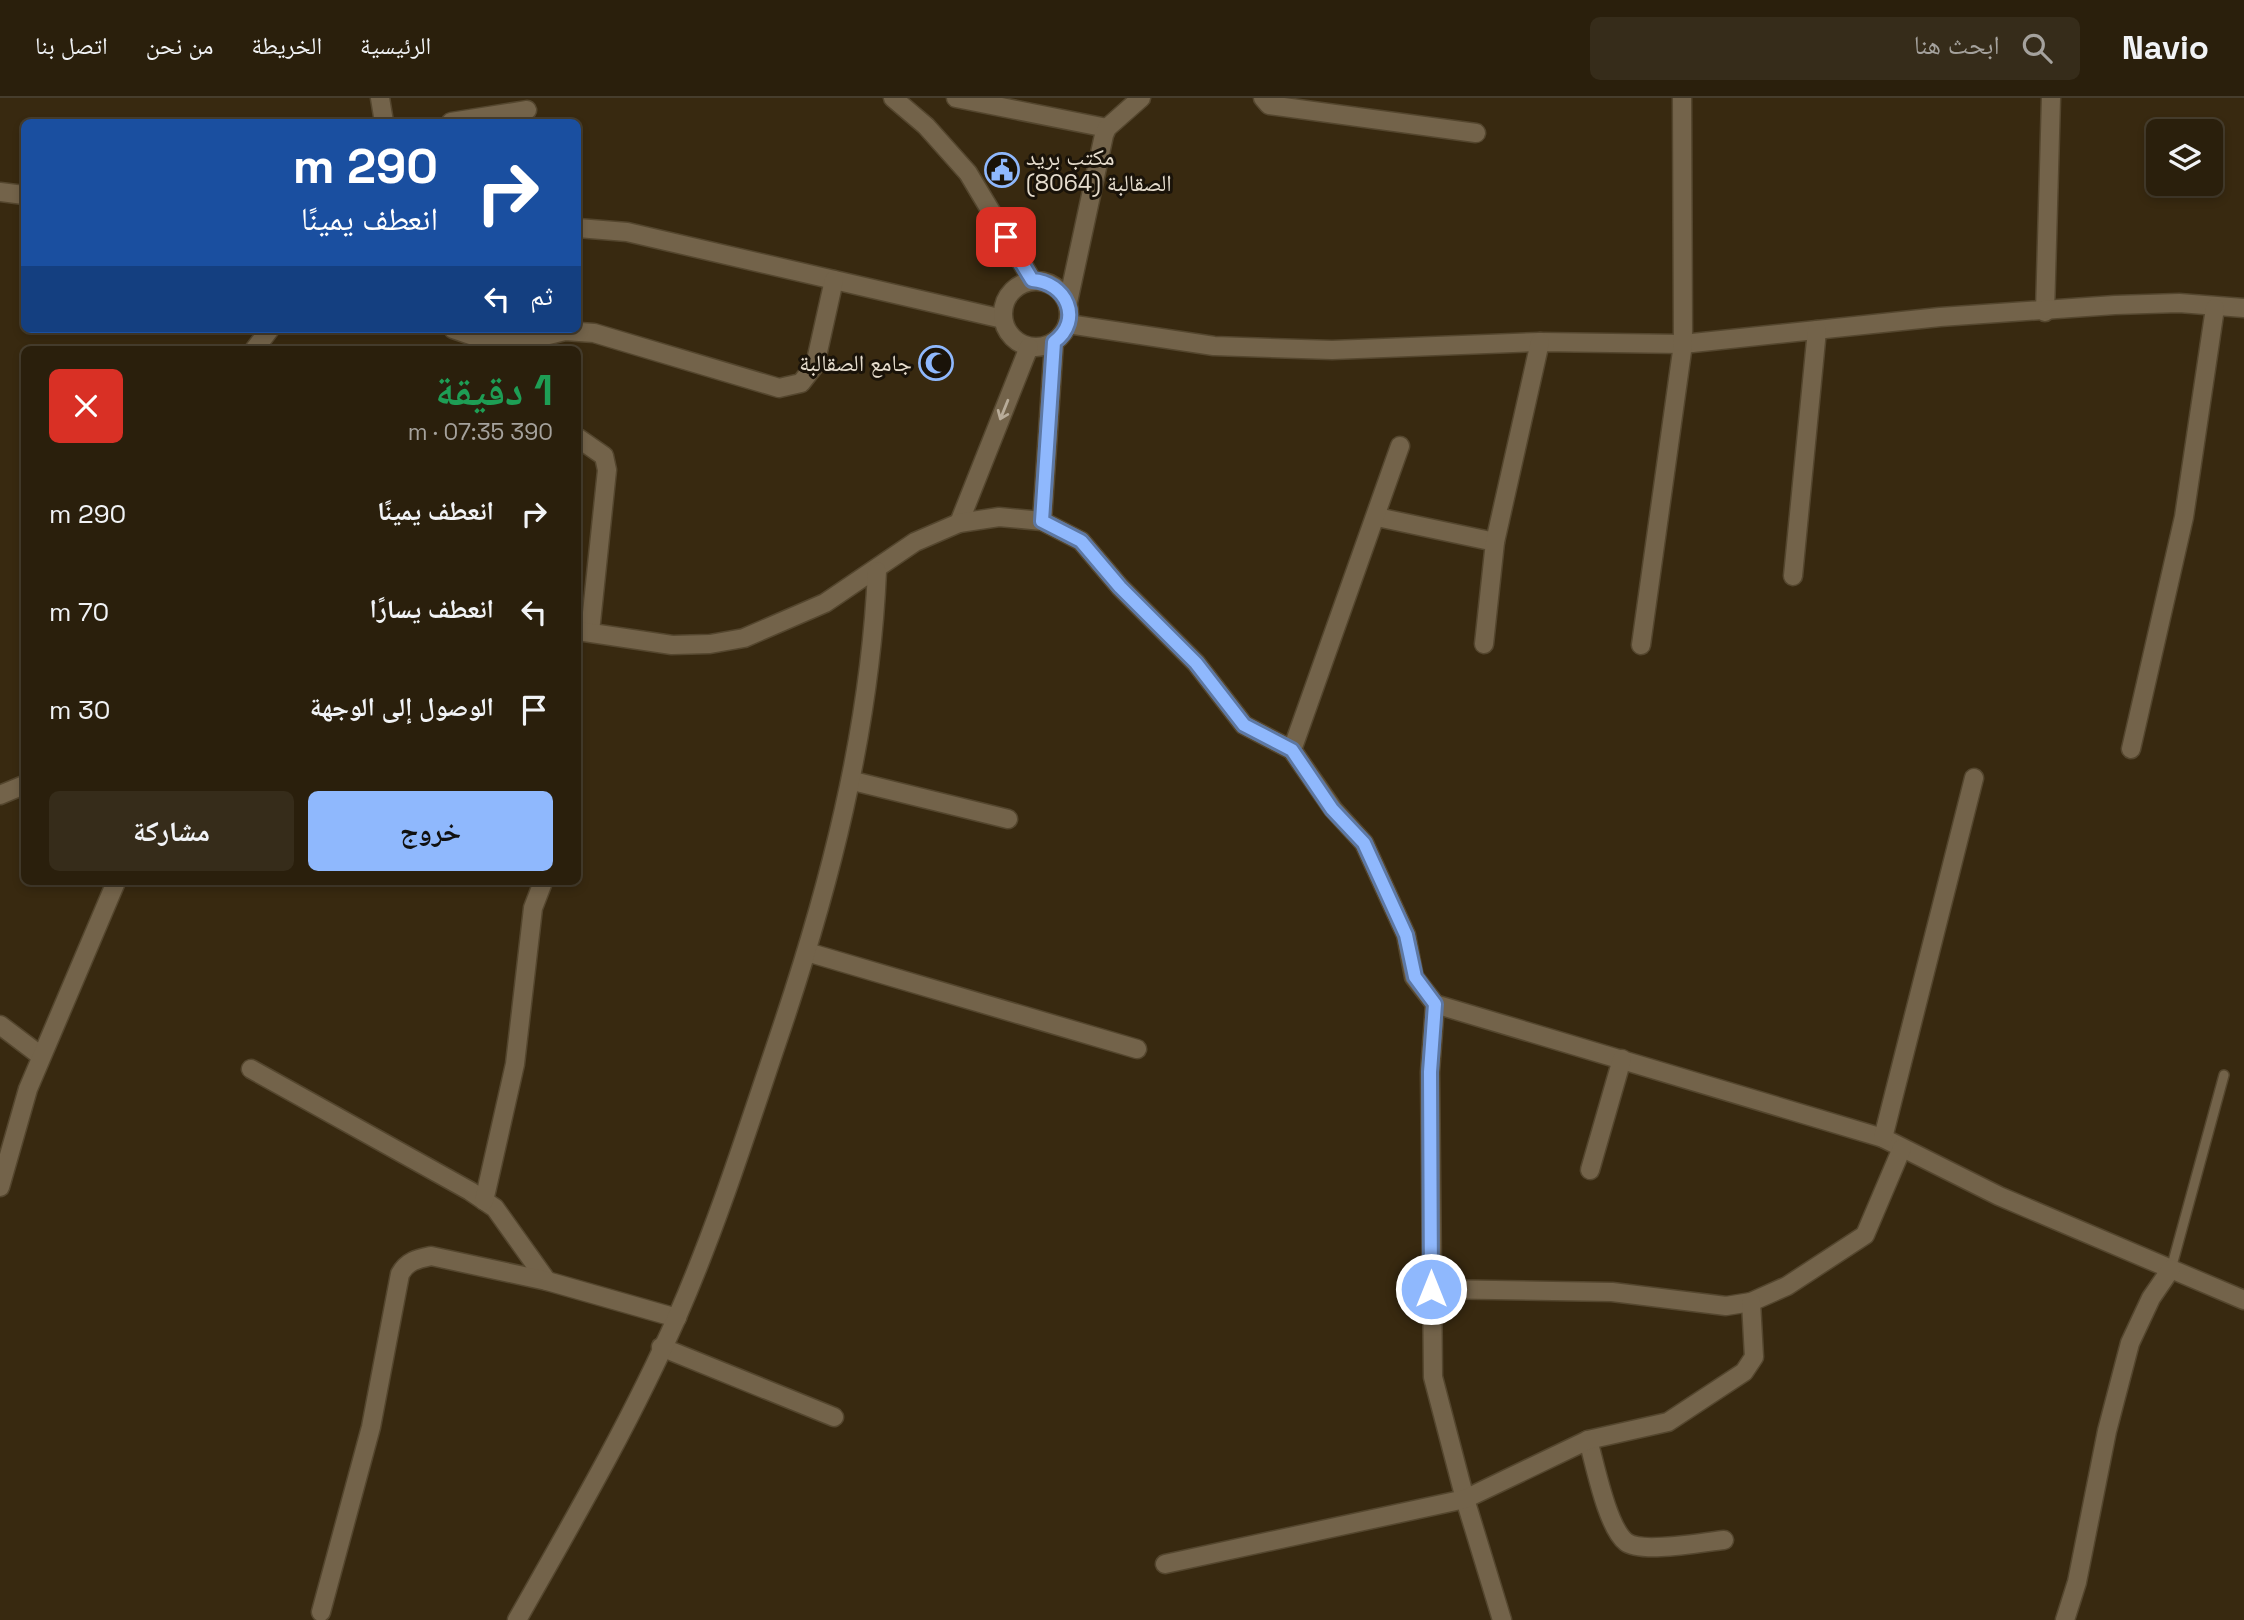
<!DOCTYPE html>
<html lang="ar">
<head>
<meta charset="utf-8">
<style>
	body { margin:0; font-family:"Space Grotesk","Noto Naskh Arabic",sans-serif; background:#362c1a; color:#f1f3f6; direction:rtl; height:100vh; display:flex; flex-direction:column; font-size:26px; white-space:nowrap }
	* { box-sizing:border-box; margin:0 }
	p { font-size:23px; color:#a5a29d }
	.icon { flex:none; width:38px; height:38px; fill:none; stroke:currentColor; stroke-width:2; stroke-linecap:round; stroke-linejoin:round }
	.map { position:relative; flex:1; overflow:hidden; direction:ltr }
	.panel { position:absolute; left:21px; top:248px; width:560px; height:539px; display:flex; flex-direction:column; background:#2a1f0c; border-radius:10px; box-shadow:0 4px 10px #0003,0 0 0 2px #463d2d; direction:rtl }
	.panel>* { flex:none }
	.hud { position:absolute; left:21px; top:21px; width:560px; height:214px; border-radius:10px; box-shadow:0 4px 10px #0003,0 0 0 2px #463d2d; direction:rtl; background:#1a4fa0; color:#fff; overflow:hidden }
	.buttons { position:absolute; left:2146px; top:21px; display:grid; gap:14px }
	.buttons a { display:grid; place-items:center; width:77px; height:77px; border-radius:10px; background:#2a1f0c; box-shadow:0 4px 10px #0003,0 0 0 2px #463d2d; font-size:35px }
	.pin { position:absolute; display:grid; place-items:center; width:60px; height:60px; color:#fff; margin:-30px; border-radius:14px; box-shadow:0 4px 10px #0006 }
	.me { position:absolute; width:77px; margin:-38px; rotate:0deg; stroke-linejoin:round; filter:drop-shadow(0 0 5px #0008) }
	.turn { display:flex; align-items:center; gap:24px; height:147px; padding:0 28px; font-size:32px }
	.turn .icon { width:91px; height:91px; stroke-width:2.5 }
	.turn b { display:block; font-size:49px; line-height:60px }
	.then { display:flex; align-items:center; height:66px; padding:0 28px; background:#0003; gap:14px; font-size:26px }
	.round { display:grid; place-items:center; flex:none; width:74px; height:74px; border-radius:10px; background:#362c1a }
	.head { display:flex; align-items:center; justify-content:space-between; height:119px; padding:0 28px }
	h1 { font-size:42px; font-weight:700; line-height:52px; color:#1e9e55 }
	.cta { display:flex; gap:14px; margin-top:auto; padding:14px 28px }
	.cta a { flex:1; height:80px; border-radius:10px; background:#8fb8fd; color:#111; font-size:28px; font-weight:700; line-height:80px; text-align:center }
	.cta a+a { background:#362c1a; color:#f1f3f6 }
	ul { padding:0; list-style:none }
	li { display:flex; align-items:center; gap:21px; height:98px; padding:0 28px }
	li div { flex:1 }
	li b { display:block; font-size:26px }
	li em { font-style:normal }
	header { display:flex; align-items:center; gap:42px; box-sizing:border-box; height:98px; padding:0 35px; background:#2a1f0c; border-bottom:2px solid #463d2d }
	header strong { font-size:33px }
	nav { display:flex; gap:38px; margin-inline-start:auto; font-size:24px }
	.search { width:490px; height:63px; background:#362c1a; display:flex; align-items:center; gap:18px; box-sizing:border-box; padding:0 24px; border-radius:10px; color:#a5a29d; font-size:26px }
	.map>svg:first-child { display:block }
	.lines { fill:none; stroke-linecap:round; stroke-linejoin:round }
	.service-casing { stroke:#54462e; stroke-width:12 }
	.minor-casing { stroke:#54462e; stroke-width:21 }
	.service { stroke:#73634a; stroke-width:9 }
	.minor { stroke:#73634a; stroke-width:18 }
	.oneway { stroke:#b8ac99 }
	.route-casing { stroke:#5d78a4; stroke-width:18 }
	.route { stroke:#8fb8fd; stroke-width:12 }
	.labels { text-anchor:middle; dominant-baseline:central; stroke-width:6; stroke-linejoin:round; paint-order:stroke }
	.poi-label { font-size:23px; fill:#e6ddce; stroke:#1a1309; text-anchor:start }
</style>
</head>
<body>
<header>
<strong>Navio</strong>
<div class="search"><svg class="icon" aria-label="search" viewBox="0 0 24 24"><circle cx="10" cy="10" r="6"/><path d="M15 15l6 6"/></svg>ابحث هنا</div>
<nav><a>الرئيسية</a><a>الخريطة</a><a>من نحن</a><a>اتصل بنا</a></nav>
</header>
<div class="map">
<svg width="2244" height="1522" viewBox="0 0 2244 1522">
	<rect width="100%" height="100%" fill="#382910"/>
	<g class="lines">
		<g class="service-casing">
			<polyline id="service" points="2171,1171 2224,977"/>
		</g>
		<g class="minor-casing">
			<g id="minor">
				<polyline points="380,0 384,24"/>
				<polyline points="893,0 926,28 968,75 1032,182"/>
				<polyline points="956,0 1107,30"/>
				<polyline points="1263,0 1269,7 1476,35"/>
				<polyline points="451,24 527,12"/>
				<polyline points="0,94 24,97"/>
				<polyline points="578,130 627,134 1003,221"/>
				<circle cx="1036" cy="216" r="33"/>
				<polyline points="1068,204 1104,37 1107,30 1141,0"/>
				<polyline points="2045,214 2051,0"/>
				<polyline points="1068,226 1214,248 1332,252 1540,244 1683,246 1940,219 2115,207 2179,205 2244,210"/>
				<polyline points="453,231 491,244 520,244 565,233 594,235 779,290 801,285 815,267 834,182"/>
				<polyline points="254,252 270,231"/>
				<polyline points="578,340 604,358 607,372 590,534"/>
				<polyline points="1377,419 1495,444"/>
				<polyline points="1042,423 1054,244"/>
				<polyline points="959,425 1029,249"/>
				<polyline points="1793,478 1817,232"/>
				<polyline points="578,533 672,547 710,546 744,540 825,505 915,444 959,425 999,419 1042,423 1081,443 1120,489 1196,565 1244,627 1292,652 1333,711 1364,745 1406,837 1414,879 1435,906 1430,974 1433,1279 1465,1401 1502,1522"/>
				<polyline points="1484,546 1495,444 1540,244"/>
				<polyline points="1641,547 1683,246 1682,0"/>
				<polyline points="2131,651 2184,419 2215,210"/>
				<polyline points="1292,652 1400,348"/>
				<polyline points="853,683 1008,721"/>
				<polyline points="0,697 24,687"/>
				<polyline points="807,854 1137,951"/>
				<polyline points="1435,906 1883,1040 1999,1098 2244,1202"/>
				<polyline points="0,927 41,958"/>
				<polyline points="251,971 470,1093 495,1110 547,1183"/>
				<polyline points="1883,1040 1974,680"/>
				<polyline points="1590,1072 1622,961"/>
				<polyline points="0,1089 28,991 116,784"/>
				<polyline points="484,1103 515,966 533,810 543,784"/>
				<polyline points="1431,1191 1612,1194 1726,1208 1751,1204 1787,1188 1865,1137 1902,1050"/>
				<polyline points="661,1249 834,1319"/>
				<path d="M1588,1342C1595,1366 1607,1429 1626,1444C1642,1456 1703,1444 1724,1442"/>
				<polyline points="1165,1466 1465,1401 1588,1342 1668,1324 1744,1274 1754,1259 1751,1204"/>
				<path d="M321,1514L371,1329L400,1176C407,1163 417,1161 431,1158L547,1183L677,1220"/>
				<path d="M517,1522C573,1423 631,1323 677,1219C716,1130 746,1036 777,944C829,791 870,635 877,473"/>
				<polyline points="2065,1522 2077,1484 2107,1333 2130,1245 2151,1200 2171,1171"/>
			</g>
		</g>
		<use href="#service" class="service"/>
		<use href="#minor" class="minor"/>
	</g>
	<defs><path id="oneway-shaft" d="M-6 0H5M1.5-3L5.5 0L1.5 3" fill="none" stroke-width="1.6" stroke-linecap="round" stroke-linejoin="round" transform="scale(1.75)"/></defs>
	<use class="oneway" href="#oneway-shaft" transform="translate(1004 312) rotate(112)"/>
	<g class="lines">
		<g class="route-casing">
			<path id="route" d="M1006,139L1032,182C1066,184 1084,222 1054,244L1042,423L1081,443L1120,489L1196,565L1244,627L1292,652L1332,711L1364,745L1406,837L1415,879L1435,906L1430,974L1431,1191"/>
		</g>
		<use href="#route" class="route"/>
	</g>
	<defs>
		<g id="civic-ring" transform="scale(1.75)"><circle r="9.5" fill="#1a1309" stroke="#8fb8fd" stroke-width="1.5"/><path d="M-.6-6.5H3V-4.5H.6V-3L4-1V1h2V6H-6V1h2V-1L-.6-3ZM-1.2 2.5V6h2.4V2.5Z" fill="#8fb8fd"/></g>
		<g id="mosque-ring" transform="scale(1.75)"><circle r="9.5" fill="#1a1309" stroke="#8fb8fd" stroke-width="1.5"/><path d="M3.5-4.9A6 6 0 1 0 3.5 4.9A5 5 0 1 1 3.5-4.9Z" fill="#8fb8fd"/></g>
	</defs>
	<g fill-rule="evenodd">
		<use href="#civic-ring" x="1002" y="72"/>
		<use href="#mosque-ring" x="936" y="265"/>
	</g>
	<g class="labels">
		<g class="poi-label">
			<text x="1026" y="59">مكتب بريد<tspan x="1026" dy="26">الصقالبة (8064)</tspan></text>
			<text x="912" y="265" text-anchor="end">جامع الصقالبة</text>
		</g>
	</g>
</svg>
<div class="buttons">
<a><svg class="icon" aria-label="layers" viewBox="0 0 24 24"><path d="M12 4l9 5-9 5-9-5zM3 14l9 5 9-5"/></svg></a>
</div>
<div class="pin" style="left:1006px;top:139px;background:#d93025"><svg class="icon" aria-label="arrive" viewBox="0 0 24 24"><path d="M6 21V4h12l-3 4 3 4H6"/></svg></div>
<svg class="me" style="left:1431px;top:1191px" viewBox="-20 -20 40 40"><circle r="17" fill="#8fb8fd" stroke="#fff" stroke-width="3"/><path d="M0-11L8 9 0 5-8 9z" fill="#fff"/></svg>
<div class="hud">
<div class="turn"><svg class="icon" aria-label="right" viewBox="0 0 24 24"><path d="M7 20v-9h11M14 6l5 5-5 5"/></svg><div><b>290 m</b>انعطف يمينًا</div></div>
<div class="then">ثم<svg class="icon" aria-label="left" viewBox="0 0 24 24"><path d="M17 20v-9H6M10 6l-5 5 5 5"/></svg></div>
</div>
<section class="panel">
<div class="head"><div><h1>1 دقيقة</h1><p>390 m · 07:35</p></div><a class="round" style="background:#d93025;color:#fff"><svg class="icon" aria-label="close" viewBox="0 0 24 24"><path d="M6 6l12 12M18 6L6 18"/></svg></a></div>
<ul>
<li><svg class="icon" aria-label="right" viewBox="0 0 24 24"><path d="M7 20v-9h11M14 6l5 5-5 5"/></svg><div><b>انعطف يمينًا</b></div><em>290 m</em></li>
<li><svg class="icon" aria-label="left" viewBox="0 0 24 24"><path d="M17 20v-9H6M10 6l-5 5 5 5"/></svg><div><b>انعطف يسارًا</b></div><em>70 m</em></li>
<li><svg class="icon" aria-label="arrive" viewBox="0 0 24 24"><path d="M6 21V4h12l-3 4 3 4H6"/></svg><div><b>الوصول إلى الوجهة</b></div><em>30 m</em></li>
</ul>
<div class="cta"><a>خروج</a><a>مشاركة</a></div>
</section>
</div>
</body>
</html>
